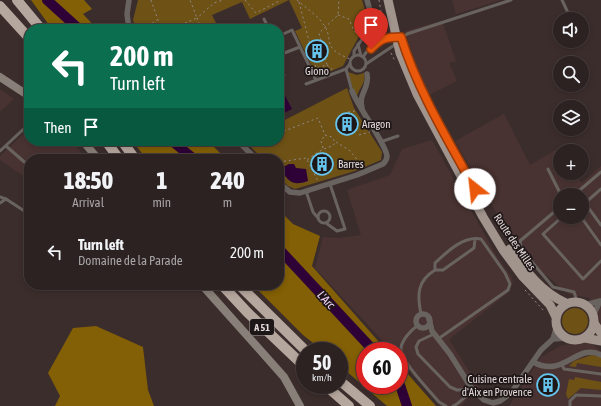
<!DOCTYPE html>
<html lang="en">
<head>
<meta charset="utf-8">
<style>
	body { margin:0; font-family:"Asap Condensed",sans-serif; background:#382f2e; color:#f1f3f6; height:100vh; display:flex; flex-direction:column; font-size:15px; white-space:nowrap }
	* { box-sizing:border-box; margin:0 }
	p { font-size:13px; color:#a6a4a5 }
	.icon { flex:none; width:22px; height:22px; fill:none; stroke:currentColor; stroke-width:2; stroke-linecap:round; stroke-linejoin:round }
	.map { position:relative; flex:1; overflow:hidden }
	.sheet { position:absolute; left:24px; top:154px; width:260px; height:136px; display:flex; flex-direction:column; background:#2c2221; border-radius:16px; box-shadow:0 2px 6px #0003,0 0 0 1px #483f3f }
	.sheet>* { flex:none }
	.top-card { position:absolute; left:24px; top:24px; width:260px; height:122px; border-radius:16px; box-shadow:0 2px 6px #0003,0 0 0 1px #483f3f; background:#0b6e4f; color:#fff; overflow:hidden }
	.buttons { position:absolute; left:553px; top:12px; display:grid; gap:8px }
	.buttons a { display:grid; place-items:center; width:36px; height:36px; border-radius:50%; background:#2c2221; box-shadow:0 2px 6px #0003,0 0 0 1px #483f3f; font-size:20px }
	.speed { position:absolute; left:296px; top:342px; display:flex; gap:8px; font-size:20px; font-weight:700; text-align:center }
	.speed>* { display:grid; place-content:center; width:52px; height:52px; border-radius:50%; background:#2c2221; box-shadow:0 2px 6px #0003,0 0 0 1px #483f3f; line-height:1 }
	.speed small { font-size:10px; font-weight:400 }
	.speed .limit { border:6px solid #d22; background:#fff; color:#111 }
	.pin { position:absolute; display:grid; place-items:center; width:34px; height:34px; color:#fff; margin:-41px -17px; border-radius:50% 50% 50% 0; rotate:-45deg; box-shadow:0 0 4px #0007 }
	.pin .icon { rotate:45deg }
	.me { position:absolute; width:44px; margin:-22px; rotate:331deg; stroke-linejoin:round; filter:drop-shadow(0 0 3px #0008) }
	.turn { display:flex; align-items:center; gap:14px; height:84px; padding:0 20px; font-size:18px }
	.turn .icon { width:52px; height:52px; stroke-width:2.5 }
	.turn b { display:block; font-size:28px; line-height:34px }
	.then { display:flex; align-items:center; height:38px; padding:0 20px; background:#0003; gap:8px; font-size:15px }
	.eta { display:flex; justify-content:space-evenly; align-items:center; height:68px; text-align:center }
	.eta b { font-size:24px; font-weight:800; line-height:28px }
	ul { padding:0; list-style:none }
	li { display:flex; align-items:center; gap:12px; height:60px; padding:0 20px }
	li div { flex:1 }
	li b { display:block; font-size:15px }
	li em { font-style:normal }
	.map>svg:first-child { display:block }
	.built { fill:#493332; fill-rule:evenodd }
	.green { fill:#6d5115 }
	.forest { fill:#835f05 }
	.water { fill:#2e0137 }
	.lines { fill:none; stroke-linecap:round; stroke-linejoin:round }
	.river { stroke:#2e0137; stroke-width:10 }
	.path { stroke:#938887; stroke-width:1; stroke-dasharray:2 3; stroke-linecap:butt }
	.lane { stroke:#69635f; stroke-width:3 }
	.street { stroke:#69635f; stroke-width:5.5 }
	.secondary { stroke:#897f79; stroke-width:8 }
	.primary { stroke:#a1948d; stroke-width:9 }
	.highway { stroke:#b6a79e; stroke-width:10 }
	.route-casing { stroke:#983908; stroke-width:10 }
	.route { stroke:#ea580c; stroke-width:7 }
	.labels { text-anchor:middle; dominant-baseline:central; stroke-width:3.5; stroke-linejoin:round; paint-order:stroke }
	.shield { fill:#1e1717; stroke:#a9a09f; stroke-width:1 }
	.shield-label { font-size:10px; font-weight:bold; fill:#e4dad9 }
	.poi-label { font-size:11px; fill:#e4dad9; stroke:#1e1717; text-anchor:start }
	.street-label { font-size:11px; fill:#e4dad9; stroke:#1e1717 }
	.water-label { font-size:12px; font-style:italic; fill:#f4d3fb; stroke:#1e1717 }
</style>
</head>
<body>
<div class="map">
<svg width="601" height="406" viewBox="0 0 601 406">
	<rect width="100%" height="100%" fill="#3b2d2c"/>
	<g class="built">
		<polygon points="452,0 501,0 456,14"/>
		<polygon points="442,21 456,61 449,63 457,81 429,95 417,68 405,31"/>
		<polygon points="0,89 14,99 0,112"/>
		<path d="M504,114L530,165L559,148L560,151V173H575L582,183L601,166V327L597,322L590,298L568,294L519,252L455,141ZM560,195H582V217H560Z"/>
		<polygon points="29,129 29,141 70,141 88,159 29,159 29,180 0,160 0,156"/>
		<polygon points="432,140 496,255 512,278 513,281 509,292 451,338 450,341 481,390 470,396 461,406 440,406 399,359 399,351 392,351 315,268 323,237 339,238 361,235 347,190 390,175 402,149"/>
		<polygon points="590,342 601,351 601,406 509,406 541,357 562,345"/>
	</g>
	<g class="green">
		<polygon points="138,0 289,0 250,19 242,2 212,15 219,29 136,29 133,20"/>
		<polygon points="289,0 362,0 367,17 366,23 343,66 317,77 295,31 302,28"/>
		<path d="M348,72L357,75L364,73C366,84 360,86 357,96H355Z"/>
		<polygon points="347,88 354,108 382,152 381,160 355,171 295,189 288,186 279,177 279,159 263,159 245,141 279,141 279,123"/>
		<circle cx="575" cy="321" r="13"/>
		<polygon points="592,355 601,357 601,367 577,363 576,367 569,366 574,361"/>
		<polygon points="575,377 601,382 601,390 581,388 568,399 566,394 569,379 574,380"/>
	</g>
	<g class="forest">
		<polygon points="31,0 84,0 92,9 83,14 97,29 52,29"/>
		<polygon points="133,141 208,141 226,159 146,159"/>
		<polygon points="279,210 293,224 320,236 312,266 387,351 365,351 365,385 399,385 399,364 436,406 387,406 339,365 339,351 323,351 303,335 253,285 279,285"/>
		<polygon points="96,326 143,347 148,390 154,406 55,406 60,396 48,373 73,328"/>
	</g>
	<g class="water">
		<polygon points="282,90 292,109 282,114 279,108 279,92"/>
		<path d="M289,164H294L296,168L306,169L308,181C291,187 289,180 279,169Z"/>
	</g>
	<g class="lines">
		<g class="river">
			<polyline points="47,0 79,29"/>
			<polyline points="172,141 194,159"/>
			<polyline points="279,249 374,351"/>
			<polyline points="399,382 407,406"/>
		</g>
		<g class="path">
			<polyline points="151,0 158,20 164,29"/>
			<polyline points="245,0 256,13 281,0"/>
			<path d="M297,0C305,7 315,14 321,21C337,40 318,46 350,59"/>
			<polyline points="379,0 385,33"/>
			<polyline points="299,2 316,68 327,65 319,33 338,15 339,0"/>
			<polyline points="338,15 349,19 354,31 359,35"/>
			<polyline points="234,24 237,28 243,25 245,29"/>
			<polyline points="144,29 157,20"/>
			<polyline points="171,29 197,18 190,0"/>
			<polyline points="201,29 197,18 214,3 223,0"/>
			<polyline points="391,53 395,61"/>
			<polyline points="327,65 333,70"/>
			<polyline points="279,78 286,75"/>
			<polyline points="348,112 355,111"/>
			<path d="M279,133L318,118L325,135L332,137L335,142L333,146C323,148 315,154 307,160"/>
			<polyline points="359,135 370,132"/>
			<polyline points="336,142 349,150 363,166"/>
			<polyline points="323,148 321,141 325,135"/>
			<polyline points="279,162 306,158 318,181"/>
			<polyline points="525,290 544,311"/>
		</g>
		<g class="lane">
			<polyline points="562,0 571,19"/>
			<polyline points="264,19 269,29"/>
			<polyline points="279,36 292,30 316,80"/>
			<polyline points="399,40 407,34 511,0"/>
			<polyline points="358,44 361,56"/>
			<polyline points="279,55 300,47"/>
			<circle cx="358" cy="63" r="8"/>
			<polyline points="354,56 354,51 369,29 371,14"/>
			<path d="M363,57C370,46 382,36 395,37"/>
			<polyline points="350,64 346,69 352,91"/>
			<polyline points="366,64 396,44"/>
			<polyline points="306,84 346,69"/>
			<polyline points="380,142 398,136"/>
			<polyline points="6,146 29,166"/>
			<polyline points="0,151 29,124"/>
			<polyline points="548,169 561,195"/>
			<polyline points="601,189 585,203 601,225"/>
			<polyline points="306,191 313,212 318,218"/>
			<polyline points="574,195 601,172"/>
			<polyline points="0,197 6,199 0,203"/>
			<polyline points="6,199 29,214"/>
			<polyline points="560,207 520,241 521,249 553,287 574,292 577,301"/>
			<circle cx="324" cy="217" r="6"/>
			<polyline points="562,217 543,234 583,279 601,261"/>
			<polyline points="581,217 601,245"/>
			<polyline points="326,223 337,231 345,229 330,184"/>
			<path d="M421,314C417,295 417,281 435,270"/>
			<path d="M417,326C411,330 402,340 401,348C400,361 431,392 439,402L446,406"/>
			<polyline points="434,334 419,341 416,347 418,354 450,387 457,390 472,389"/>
			<path d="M438,339L508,290L510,284L505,273L481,239C463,236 448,251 435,263V270H443L474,248L475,239"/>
			<polyline points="562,365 564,369 601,374"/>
			<path d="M453,406C462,402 465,394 474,392"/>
			<polyline points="570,406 570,401 576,395 601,396"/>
		</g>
		<g class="street">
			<polyline points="129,0 127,14 129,29"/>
			<polyline points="367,0 371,14"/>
			<path d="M362,108C358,93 370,89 367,74"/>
			<polyline points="238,141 256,159"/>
			<path d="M279,183L290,192L300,193L357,175L383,164C385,162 387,159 387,156C386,144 358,107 352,91"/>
			<polyline points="585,305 600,301 593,316"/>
			<circle cx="423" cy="321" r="7"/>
			<polyline points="429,319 432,331 450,354 472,389 484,400 493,403 500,401 511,393 541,350 553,339 557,325"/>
			<polyline points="553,339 567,338"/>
			<path d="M533,362C565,379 576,342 601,355"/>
		</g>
		<g class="secondary">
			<polyline points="0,77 29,96"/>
			<polyline points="83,141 98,159"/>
			<polyline points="202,285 284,377 300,406"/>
		</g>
		<g class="primary">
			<polyline points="388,0 400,53 417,94 483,217 503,250 523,277 550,305 556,317"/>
			<path d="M510,249C526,271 541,292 566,303"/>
			<circle cx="575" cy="321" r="19"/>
			<polyline points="594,323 601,333"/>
			<polyline points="585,338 601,341"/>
		</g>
		<g class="highway">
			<polyline points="17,0 41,29"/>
			<polyline points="0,6 29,38"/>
			<polyline points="106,141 119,159"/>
			<polyline points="122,141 135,159"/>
			<polyline points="222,285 247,312 305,367"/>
			<polyline points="239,285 306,351"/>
			<polyline points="339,380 370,406"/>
			<polyline points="325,385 349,406"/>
		</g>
	</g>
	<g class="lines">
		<g class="route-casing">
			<path id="route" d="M371,49C381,38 387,37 401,37C418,91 448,140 475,189"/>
		</g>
		<use href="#route" class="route"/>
	</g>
	<defs>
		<g id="building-ring" transform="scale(1.15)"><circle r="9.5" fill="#1e1717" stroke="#65c5ee" stroke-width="1.5"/><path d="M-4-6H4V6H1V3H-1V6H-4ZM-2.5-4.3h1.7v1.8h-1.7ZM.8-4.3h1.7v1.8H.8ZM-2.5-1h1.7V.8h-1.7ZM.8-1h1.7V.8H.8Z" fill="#65c5ee"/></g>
	</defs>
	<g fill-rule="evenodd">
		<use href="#building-ring" x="317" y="51"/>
		<use href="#building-ring" x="347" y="124"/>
		<use href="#building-ring" x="322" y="164"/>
		<use href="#building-ring" x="548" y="385"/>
	</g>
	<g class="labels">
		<rect class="shield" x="250" y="319" width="24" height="16" rx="3"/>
		<g class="shield-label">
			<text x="262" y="327">A 51</text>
		</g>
		<g class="poi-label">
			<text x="317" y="71" text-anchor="middle">Giono</text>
			<text x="362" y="124">Aragon</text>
			<text x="338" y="164">Barres</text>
			<text x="532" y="379" text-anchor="end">Cuisine centrale<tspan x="532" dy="13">d'Aix en Provence</tspan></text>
		</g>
		<g class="street-label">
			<text transform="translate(515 242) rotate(56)">Route des Milles</text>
		</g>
		<g class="water-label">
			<text transform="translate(326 300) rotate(47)">L'Arc</text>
		</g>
	</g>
</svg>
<div class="buttons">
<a><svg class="icon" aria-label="sound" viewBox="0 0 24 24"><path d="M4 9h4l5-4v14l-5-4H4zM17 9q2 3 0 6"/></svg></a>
<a><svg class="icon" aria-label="search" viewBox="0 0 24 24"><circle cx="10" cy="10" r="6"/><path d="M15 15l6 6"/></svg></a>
<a><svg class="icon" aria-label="layers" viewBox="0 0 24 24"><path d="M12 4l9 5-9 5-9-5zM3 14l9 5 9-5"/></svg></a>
<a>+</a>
<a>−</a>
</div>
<div class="speed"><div>50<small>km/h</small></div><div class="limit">60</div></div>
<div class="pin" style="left:371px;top:49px;background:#d93025"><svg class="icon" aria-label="arrive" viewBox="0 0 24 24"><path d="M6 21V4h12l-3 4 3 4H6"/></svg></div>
<svg class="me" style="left:475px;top:189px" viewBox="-20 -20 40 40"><circle r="19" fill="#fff"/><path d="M0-13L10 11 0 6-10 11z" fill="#ea580c"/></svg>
<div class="top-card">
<div class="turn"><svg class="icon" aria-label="left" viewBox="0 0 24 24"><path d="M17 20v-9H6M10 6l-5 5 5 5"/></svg><div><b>200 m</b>Turn left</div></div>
<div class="then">Then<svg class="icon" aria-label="arrive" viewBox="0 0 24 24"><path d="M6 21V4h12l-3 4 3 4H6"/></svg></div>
</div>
<section class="sheet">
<div class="eta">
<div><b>18:50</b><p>Arrival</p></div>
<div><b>1</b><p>min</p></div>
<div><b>240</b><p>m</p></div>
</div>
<ul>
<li><svg class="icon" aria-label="left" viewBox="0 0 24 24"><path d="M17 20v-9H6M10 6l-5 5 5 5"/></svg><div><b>Turn left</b><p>Domaine de la Parade</p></div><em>200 m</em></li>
</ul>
</section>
</div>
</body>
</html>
